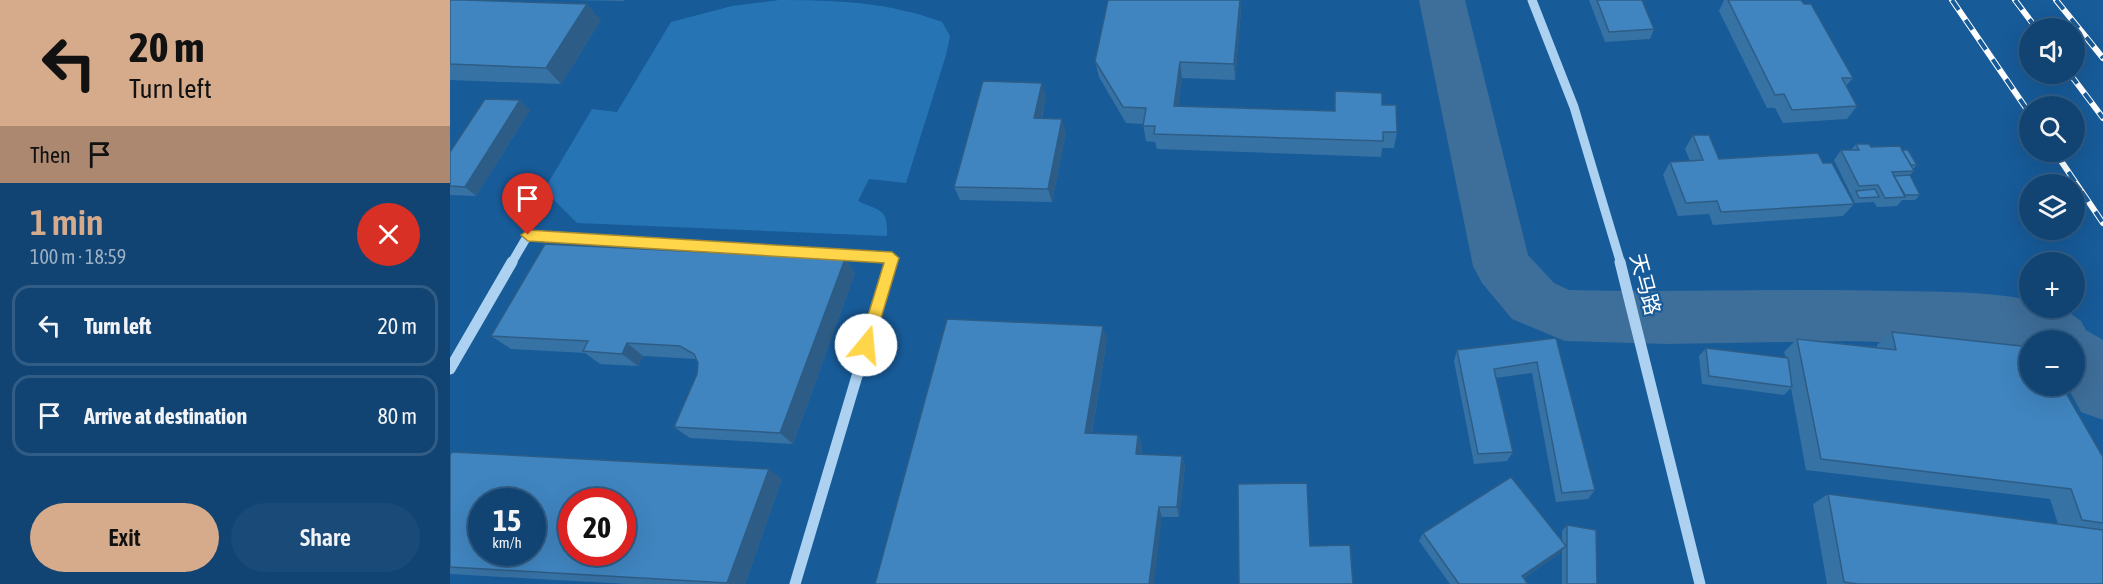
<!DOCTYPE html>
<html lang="en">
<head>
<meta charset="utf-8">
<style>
	body { margin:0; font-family:"Asap Condensed","Noto Sans SC",sans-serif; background:#1a4b78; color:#f1f3f6; height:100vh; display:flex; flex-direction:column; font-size:22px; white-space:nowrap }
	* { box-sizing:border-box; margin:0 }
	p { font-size:20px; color:#9cb0c4 }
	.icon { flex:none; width:33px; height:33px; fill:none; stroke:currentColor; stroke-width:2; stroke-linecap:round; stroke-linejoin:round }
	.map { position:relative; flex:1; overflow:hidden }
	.drawer { display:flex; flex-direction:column; background:#114473; width:450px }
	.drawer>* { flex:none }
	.hud { background:#d6ab8b; color:#111; overflow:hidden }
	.tools { position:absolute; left:1569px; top:18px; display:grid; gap:12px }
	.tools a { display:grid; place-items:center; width:66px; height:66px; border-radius:50%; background:#114473; box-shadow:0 6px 24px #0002,0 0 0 2px #305c85; font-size:30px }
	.speed { position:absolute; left:18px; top:488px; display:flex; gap:12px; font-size:30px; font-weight:700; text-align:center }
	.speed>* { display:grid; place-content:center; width:78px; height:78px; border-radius:50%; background:#114473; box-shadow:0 6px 24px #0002,0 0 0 2px #305c85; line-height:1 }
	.speed small { font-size:15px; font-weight:400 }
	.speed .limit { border:9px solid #d22; background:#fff; color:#111 }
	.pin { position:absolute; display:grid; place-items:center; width:51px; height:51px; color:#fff; margin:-62px -26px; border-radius:50% 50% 50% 0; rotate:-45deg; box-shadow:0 0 6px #0007 }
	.pin .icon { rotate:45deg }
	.me { position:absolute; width:66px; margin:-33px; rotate:17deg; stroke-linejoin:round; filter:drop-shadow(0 0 4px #0008) }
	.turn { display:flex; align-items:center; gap:21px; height:126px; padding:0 30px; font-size:27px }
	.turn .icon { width:78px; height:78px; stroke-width:2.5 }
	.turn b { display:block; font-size:42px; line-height:51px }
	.then { display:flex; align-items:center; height:57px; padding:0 30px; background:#0003; gap:12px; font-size:22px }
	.round { display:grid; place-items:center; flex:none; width:63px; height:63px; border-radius:32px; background:#1a4b78 }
	.head { display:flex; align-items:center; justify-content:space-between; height:102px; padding:0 30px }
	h1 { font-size:36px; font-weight:600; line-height:45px; color:#d6ab8b }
	.button { display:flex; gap:12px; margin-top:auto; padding:12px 30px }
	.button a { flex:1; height:69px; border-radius:36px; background:#d6ab8b; color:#111; font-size:24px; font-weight:600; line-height:69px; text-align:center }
	.button a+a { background:#1a4b78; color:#f1f3f6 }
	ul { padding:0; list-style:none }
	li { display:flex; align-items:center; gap:18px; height:81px; margin:0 12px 9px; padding:0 18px; border:3px solid #305c85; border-radius:18px }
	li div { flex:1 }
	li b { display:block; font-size:22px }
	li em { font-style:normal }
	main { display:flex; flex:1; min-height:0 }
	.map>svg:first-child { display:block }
	.green { fill:#2774b5 }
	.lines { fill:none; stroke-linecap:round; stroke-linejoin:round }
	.river { fill:#3e6e9a; fill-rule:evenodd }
	.minor-far1 { stroke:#acd1f1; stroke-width:9 }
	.minor { stroke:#acd1f1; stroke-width:11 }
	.rail-casing { stroke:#fff; stroke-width:6 }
	.rail { stroke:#175b99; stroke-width:4; stroke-dasharray:12; stroke-linecap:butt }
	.wall { fill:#3772a5 }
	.shaded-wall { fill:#2d5d86 }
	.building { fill:#4085c0; stroke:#2d5d86; stroke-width:1.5; fill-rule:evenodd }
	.route { fill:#ffd54a; stroke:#a68a30; stroke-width:1.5 }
	.labels { text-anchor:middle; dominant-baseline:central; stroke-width:4.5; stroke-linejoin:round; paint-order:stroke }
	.street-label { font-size:21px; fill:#fff; stroke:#175b99 }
</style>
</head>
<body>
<main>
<section class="drawer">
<div class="hud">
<div class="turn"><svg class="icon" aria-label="left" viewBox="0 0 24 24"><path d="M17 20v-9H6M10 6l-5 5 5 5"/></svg><div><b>20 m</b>Turn left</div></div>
<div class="then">Then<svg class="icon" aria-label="arrive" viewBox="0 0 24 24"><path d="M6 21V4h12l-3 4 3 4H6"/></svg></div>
</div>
<div class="head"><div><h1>1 min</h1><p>100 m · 18:59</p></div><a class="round" style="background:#d93025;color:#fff"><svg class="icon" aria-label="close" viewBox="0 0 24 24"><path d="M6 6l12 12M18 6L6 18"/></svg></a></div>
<ul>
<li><svg class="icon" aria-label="left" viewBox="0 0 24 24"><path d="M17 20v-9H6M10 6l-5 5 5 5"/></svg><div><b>Turn left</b></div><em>20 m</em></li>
<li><svg class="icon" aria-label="arrive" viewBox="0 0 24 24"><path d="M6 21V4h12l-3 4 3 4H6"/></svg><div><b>Arrive at destination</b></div><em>80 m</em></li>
</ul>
<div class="button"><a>Exit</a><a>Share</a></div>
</section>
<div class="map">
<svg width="1653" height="584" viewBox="0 0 1653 584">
	<rect width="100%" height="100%" fill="#175b99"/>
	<path class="green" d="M329,0C385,0 439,2 492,22L500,36L496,55L456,183L419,179L408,201C430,212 438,207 437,236L127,223L94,190L142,109L167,112L221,22L282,6Z"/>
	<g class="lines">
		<path class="river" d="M969,0H1015L1078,255L1104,283L1119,290C1228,293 1338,288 1448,291C1492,292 1536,291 1580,300V308H1607L1618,312L1631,321L1636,330L1653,340V420L1631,412L1617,386H1624V340H1580V352L1552,346L1397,341L1217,344L1115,341L1062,319L1032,283L1023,266Z"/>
		<g class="minor-far1">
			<polyline points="1082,0 1124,107 1171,264"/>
			<polyline points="61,264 78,235 442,258 440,264"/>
		</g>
		<g class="minor">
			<polyline points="1170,262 1250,584"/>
			<polyline points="0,369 62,262"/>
			<polyline points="345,584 441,262"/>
		</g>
		<g class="rail-casing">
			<g id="rail">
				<polyline points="1502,0 1580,114"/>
				<polyline points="1565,0 1586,28"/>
				<polyline points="1606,0 1653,58"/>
				<polyline points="1620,74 1653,118"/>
				<polyline points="1605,152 1653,223"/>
			</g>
		</g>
		<use href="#rail" class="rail"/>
	</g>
	<g class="wall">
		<polygon points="0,0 151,20 111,84 0,80"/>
		<polygon points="119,0 175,0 174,1"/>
		<polygon points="690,0 791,0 791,10 785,80 732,78 728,106 884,111 885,91 932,105 947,132 944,148 932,148 931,157 707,149 705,142 696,141 693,124 676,123 649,77 645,61"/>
		<polygon points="1139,0 1192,0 1204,29 1200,39 1155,42"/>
		<polygon points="1274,0 1351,0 1403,78 1396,86 1407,106 1397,119 1333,123 1325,108 1317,108 1269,11"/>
		<polygon points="596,96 592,118 616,132 602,202 510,200 504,187"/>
		<polygon points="80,110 26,196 0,195 0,152"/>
		<polygon points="1243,135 1269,159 1373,163 1404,204 1393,216 1263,225 1259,214 1228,216 1213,175 1220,162 1240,161 1235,149"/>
		<polygon points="1406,144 1421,147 1452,150 1467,165 1463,169 1464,171 1460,175 1470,195 1465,200 1452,200 1447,206 1427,207 1424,202 1405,203 1384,160 1391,150 1401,150"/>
		<polygon points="395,259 405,273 343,444 240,438 224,427 247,374 248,363 247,360 245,359 193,356 188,366 150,364 135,353 61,349 41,336"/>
		<polygon points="1442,332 1653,457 1653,584 1377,584 1363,504 1378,494 1608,524 1600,499 1356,470 1341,388 1334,395 1252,384 1249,356 1256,348 1336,358 1334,352 1347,339 1427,347 1427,345"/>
		<polygon points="1106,338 1145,490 1138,499 1106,502 1082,373 1046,378 1063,452 1057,461 1024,464 1004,361 1007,350"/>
		<polygon points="657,339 642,433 688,435 692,446 691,455 732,456 735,467 729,517 712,517 425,584"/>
		<polygon points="0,455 332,479 295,584 177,584 0,574"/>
		<polygon points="1117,525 1147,584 1112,584 1112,550 1110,553 1074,578 1078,584 1000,584 969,541 973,533 1112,540 1112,531"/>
	</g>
	<g class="shaded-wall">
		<polygon points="790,0 791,0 791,10 785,80 784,64"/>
		<polygon points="137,4 151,20 111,84 96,68"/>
		<polygon points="730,62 732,78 726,122 724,106"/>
		<polygon points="592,83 596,96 589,131 584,118"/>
		<polygon points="70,100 80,110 26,196 15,187"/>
		<polygon points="612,119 616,132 602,202 598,189"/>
		<polygon points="395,259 405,273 343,444 330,433"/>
		<polygon points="653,326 657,339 640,444 635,433"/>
		<polygon points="177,343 193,356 188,366 172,354"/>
		<polygon points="688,435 692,446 689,465 686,454"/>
		<polygon points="732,456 735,467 729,517 727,507"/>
		<polygon points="319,469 332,479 295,584 280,584 277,583"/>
		<polygon points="709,507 712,517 704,584 699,584"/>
		<polygon points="1116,546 1110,553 1066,583 1072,576"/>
	</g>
	<g class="building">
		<polygon points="0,0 15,0 137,4 96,68 0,64"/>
		<polygon points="658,0 790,0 784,64 730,62 724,106 885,111 885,91 932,93 932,105 946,105 947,132 933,132 933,141 704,134 705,126 693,126 696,108 673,107 645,61"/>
		<polygon points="1147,0 1192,0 1204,29 1159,32"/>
		<polygon points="1278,0 1351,0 1354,4 1361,4 1403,78 1392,78 1407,106 1342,110 1334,94 1325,95"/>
		<polygon points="533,81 592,83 584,118 612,119 598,189 504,187"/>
		<polygon points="35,99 70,100 15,187 0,186 0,152"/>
		<polygon points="1243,135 1259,135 1269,159 1368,153 1373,163 1382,163 1404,204 1271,212 1267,201 1236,203 1220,162 1253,160"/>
		<polygon points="1406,144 1419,144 1421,147 1450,146 1464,171 1442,172 1455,197 1435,198 1428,185 1409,186 1391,150 1409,150"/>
		<polygon points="1452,150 1458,150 1467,165 1461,165"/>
		<polygon points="1460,175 1470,195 1455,195 1444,176"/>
		<polygon points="1425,189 1429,197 1409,198 1406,191"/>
		<polygon points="95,244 395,259 330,433 224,427 247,374 248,363 244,354 230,346 177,343 172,354 133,351 138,341 41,336"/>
		<polygon points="497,319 653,326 635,433 688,435 686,454 732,456 727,507 709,507 699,584 425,584"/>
		<polygon points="1442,332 1580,347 1580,386 1612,386 1653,457 1653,523 1632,520 1621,489 1371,459 1347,339 1446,350"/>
		<polygon points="1106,338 1145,490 1112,493 1087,362 1044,369 1063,452 1028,454 1007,350"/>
		<polygon points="1256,348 1338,358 1342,387 1259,376"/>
		<path d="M2,452L319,469L277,583L0,567V455ZM32,501H82V552H32ZM122,501H172V552H122Z"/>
		<polygon points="1061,477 1116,546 1072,576 1078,584 1009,584 973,533"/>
		<polygon points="857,483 860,546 900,545 903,584 789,584 788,484"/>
		<polygon points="1378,494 1653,530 1653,584 1408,584 1394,582"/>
		<polygon points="1117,525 1146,530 1147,584 1117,584"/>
	</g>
	<polygon class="route" points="78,230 442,252 449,258 423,345 421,349 416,351 411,349 409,345 434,263 78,241 71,235"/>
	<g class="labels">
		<g class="street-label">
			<text transform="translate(1196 284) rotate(75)">天马路</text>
		</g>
	</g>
</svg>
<div class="tools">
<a><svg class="icon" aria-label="sound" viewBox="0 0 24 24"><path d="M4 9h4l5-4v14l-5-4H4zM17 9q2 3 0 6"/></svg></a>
<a><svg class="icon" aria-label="search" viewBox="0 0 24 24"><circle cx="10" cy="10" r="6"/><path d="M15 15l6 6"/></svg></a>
<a><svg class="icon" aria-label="layers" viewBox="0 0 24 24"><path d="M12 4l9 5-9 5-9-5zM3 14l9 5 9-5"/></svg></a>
<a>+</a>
<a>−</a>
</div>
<div class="speed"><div>15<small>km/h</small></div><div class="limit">20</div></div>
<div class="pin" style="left:78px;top:235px;background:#d93025"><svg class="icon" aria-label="arrive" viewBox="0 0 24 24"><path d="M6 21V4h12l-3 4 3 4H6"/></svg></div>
<svg class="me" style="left:416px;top:345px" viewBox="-20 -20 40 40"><circle r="19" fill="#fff"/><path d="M0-13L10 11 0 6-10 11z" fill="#ffd54a"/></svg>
</div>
</main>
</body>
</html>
